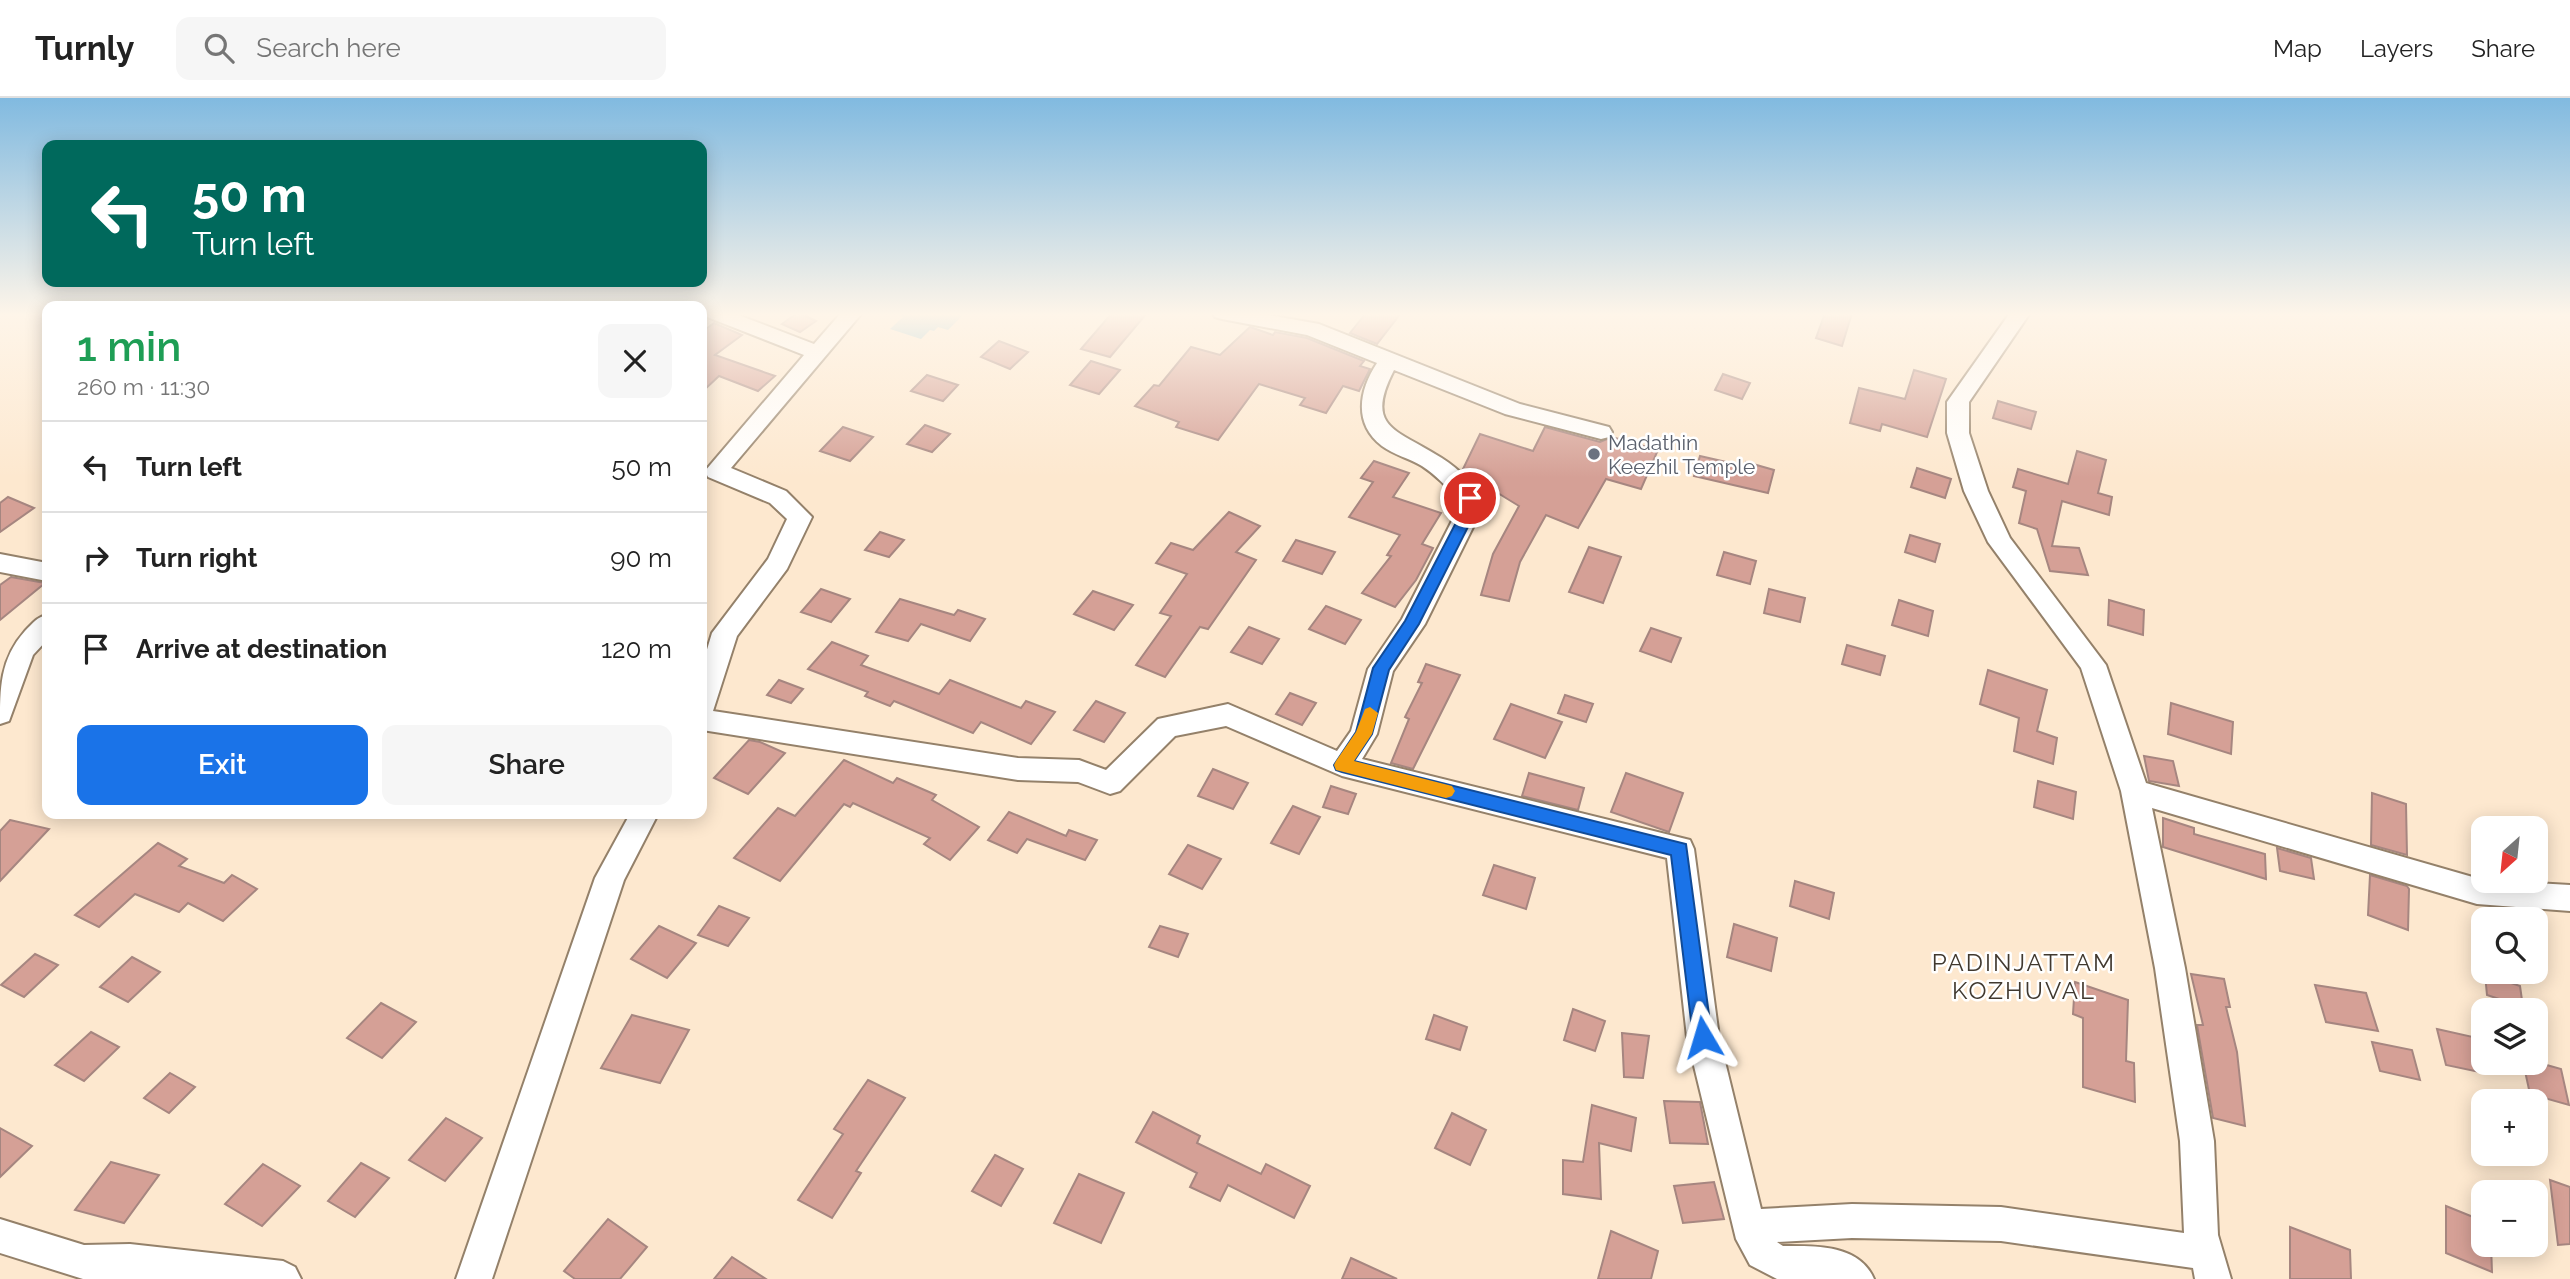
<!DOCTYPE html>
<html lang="en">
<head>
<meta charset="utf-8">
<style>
	body { margin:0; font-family:Raleway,sans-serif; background:#f6f6f6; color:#222; height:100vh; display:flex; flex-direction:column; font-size:26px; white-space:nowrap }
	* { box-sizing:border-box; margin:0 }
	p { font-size:23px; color:#767676 }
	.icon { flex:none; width:38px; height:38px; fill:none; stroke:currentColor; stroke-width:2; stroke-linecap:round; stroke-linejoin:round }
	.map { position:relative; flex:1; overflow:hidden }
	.panel { position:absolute; left:42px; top:203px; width:665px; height:518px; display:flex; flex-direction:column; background:#fff; border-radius:14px; box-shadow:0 4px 18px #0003 }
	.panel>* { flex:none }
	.guide { position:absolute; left:42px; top:42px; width:665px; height:147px; border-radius:14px; box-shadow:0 4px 18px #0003; background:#00695c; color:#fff; overflow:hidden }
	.needle { width:46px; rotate:207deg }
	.tools { position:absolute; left:2471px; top:718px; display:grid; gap:14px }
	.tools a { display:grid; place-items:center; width:77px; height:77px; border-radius:14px; background:#fff; box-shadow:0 4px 18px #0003; font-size:35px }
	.pin { position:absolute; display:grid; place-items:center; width:60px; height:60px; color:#fff; margin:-30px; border:4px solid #fff; border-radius:50%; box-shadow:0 2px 7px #0007 }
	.me { position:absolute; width:77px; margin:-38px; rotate:353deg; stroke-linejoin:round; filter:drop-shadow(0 0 5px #0008) }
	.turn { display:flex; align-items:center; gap:24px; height:147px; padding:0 35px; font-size:32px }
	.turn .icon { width:91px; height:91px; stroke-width:2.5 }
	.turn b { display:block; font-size:49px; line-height:60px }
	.round { display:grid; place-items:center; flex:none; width:74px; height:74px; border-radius:14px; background:#f6f6f6 }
	.head { display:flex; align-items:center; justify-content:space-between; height:119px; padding:0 35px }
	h1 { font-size:42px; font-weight:600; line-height:52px; color:#1e9e55 }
	.action { display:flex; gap:14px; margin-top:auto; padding:14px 35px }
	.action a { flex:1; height:80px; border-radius:14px; background:#1a73e8; color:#fff; font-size:28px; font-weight:600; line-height:80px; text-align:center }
	.action a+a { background:#f6f6f6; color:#222 }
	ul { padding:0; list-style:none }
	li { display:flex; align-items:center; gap:21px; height:91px; padding:0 35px; border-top:2px solid #e0e0e0 }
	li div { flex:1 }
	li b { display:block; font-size:26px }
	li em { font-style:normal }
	header { display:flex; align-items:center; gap:42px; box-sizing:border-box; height:98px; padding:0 35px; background:#fff; border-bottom:2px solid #e0e0e0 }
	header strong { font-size:33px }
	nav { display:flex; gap:38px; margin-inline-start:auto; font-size:24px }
	.search { width:490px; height:63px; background:#f6f6f6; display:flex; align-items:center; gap:18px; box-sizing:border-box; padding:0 24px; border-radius:14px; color:#767676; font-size:26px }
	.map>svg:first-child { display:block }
	.water { fill:#88c2d5 }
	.building { fill:#d5a096; stroke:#a68680; stroke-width:2 }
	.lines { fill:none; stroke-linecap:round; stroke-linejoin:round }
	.minor-casing { stroke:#94816a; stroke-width:4 }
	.minor { fill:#fff; fill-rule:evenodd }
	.route { fill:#1a73e8; stroke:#114b97; stroke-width:2 }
	.slow { fill:#f59e0b }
	.worship-dot { fill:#6b7280; stroke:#fff; stroke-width:2.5 }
	.labels { text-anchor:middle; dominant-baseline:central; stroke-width:5; stroke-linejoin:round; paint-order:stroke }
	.worship-label { font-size:21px; fill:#5b616d; stroke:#fff; text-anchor:start }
	.quarter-label { font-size:24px; letter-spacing:2px; fill:#41392f; stroke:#fff }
</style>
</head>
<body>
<header>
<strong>Turnly</strong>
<div class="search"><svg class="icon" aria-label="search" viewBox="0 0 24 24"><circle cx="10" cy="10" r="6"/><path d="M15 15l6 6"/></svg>Search here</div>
<nav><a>Map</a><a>Layers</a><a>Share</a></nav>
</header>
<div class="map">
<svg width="2570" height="1181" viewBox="0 0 2570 1181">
	<rect width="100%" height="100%" fill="#fde8cf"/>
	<polygon class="water" points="894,215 965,215 948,232 938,229 934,233 930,232 921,241 890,231 903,219"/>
	<g class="building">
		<polygon points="797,215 800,215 816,223 800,234 782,226"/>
		<polygon points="1112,215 1147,215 1110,259 1081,251"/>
		<polygon points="1366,215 1401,215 1377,246 1350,235"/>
		<polygon points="1825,215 1852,215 1842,248 1816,240"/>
		<polygon points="714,225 742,237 715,257 775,278 758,293 719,278 702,294 702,234"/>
		<polygon points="1250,229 1273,237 1275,234 1307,240 1364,263 1360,268 1370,271 1359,293 1343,288 1326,315 1300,307 1305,300 1259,286 1218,342 1176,329 1179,324 1135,308 1154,287 1159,288 1191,249 1220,257"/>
		<polygon points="999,243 1028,254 1010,271 981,259"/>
		<polygon points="1091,263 1120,272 1099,296 1070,287"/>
		<polygon points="1914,272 1946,281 1927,339 1882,326 1880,333 1850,325 1859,290 1905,301"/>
		<polygon points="1723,276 1750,285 1742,301 1715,292"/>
		<polygon points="927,277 958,287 943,303 911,293"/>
		<polygon points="1998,303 2036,314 2031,331 1993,320"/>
		<polygon points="925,327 950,336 932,354 907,346"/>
		<polygon points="843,329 873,339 850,363 820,353"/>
		<polygon points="1545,329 1600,344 1612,339 1658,352 1641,391 1606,381 1578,430 1546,417 1520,464 1509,503 1481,497 1493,456 1519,408 1462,373 1480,336 1533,353"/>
		<polygon points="2077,353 2106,362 2098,395 2112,399 2109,417 2062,403 2052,448 2079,450 2088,477 2050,473 2037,431 2019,425 2026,393 2013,389 2018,371 2068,386"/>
		<polygon points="1700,358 1744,368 1746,364 1774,372 1768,395 1694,378"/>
		<polygon points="1374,363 1409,375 1393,399 1441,415 1422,446 1433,450 1416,482 1395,509 1362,495 1391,458 1387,457 1400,437 1349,419 1373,384 1361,380"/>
		<polygon points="1917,370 1951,381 1945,400 1911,389"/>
		<polygon points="8,399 34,410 0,434 0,405"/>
		<polygon points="1229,414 1260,428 1236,454 1256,462 1208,531 1200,529 1165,579 1136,567 1171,518 1160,515 1187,476 1156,465 1171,445 1193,452"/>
		<polygon points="880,434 904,442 889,459 865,452"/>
		<polygon points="1910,437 1940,446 1935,464 1905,454"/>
		<polygon points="1296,442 1335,454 1322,476 1283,463"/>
		<polygon points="1589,449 1621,459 1603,505 1569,494"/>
		<polygon points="1724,454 1756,463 1750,486 1717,477"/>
		<polygon points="11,479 45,485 0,522 0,487"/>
		<polygon points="821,491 850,501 831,524 801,514"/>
		<polygon points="1769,491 1805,500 1800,524 1764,515"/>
		<polygon points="1093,493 1133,507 1114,532 1074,516"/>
		<polygon points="900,501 954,517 958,512 985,521 970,543 921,526 908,543 876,534"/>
		<polygon points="1899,502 1933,513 1928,538 1892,527"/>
		<polygon points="2109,502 2144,512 2143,537 2108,527"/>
		<polygon points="1326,508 1361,522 1345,546 1309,531"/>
		<polygon points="1249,529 1279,541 1262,566 1231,554"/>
		<polygon points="1651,530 1681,540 1671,564 1640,553"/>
		<polygon points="832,544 868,558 861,567 939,596 950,582 1021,610 1026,603 1055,614 1031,646 981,624 973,635 894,603 890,608 865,598 868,594 808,571"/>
		<polygon points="1847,547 1885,558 1880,577 1842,566"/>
		<polygon points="1426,566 1460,577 1413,671 1391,665 1409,621 1405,619 1422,585 1418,584"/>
		<polygon points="1988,572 2047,592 2037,633 2057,640 2053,666 2014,653 2019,620 1980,606"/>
		<polygon points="779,582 803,591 791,605 767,597"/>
		<polygon points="1290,595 1316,605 1302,627 1276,616"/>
		<polygon points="1565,597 1593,606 1586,624 1558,615"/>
		<polygon points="1096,603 1125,615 1104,644 1074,632"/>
		<polygon points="2171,605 2233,624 2231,656 2168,636"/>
		<polygon points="1511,606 1562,624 1545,660 1494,641"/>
		<polygon points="749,642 760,644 785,655 748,696 714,680"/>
		<polygon points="2144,658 2173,663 2179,688 2149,683"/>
		<polygon points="844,662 893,685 897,680 936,697 932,702 979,729 950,762 924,746 930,740 853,705 850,709 844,706 780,783 734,760 778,710 795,718"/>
		<polygon points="1213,671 1248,685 1233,711 1198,698"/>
		<polygon points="1529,675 1584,690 1578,712 1522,698"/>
		<polygon points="1626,675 1683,695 1669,734 1611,714"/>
		<polygon points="2038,683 2076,694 2073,721 2034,709"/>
		<polygon points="1331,688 1356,696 1348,716 1323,709"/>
		<polygon points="2372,695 2406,706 2407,757 2371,747"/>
		<polygon points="1293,708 1320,719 1299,756 1271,745"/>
		<polygon points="1009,714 1066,738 1069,732 1097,742 1085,762 1027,741 1017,755 988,742"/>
		<polygon points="2163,720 2194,730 2194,736 2265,756 2266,781 2163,749"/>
		<polygon points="10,722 49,731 0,783 0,733"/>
		<polygon points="158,745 187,761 179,768 224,785 232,777 257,791 223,823 188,805 179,814 135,796 99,829 75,817"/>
		<polygon points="1188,747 1221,761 1202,791 1169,776"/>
		<polygon points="2277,750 2311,760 2314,781 2280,773"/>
		<polygon points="1494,767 1535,780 1526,811 1483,797"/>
		<polygon points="2370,777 2407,788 2409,791 2408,832 2368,817"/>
		<polygon points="1795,783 1834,795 1829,821 1790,808"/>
		<polygon points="719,808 749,820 728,848 698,837"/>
		<polygon points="1734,826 1777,840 1771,873 1727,859"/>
		<polygon points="659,828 696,845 667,880 631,861"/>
		<polygon points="1160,828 1188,836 1178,859 1149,849"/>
		<polygon points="35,856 58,867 24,899 1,887"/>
		<polygon points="132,859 160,874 128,904 100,889"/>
		<polygon points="2191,876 2224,881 2230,909 2226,909 2237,954 2245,1028 2213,1020 2197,927 2203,927"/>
		<polygon points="2485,876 2520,888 2523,909 2487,897"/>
		<polygon points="2075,884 2128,902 2126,963 2134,965 2135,1004 2083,989 2083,920 2073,916"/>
		<polygon points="2315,887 2366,895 2378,933 2326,924"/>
		<polygon points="381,905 416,924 382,960 347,940"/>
		<polygon points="1573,911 1605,923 1595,953 1564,942"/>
		<polygon points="632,917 689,932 660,985 601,970"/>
		<polygon points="1434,917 1467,929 1460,952 1426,941"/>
		<polygon points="2437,931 2473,939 2484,975 2446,967"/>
		<polygon points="91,934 119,949 84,983 55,967"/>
		<polygon points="1622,935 1649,938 1643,980 1624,979"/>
		<polygon points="2372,944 2412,952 2420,982 2380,973"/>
		<polygon points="2523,964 2536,964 2561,971 2569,1007 2530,996"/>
		<polygon points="170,975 195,989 169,1015 144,1000"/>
		<polygon points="868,982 905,1000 856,1073 861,1075 832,1120 798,1102 843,1036 834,1031"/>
		<polygon points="1664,1003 1700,1004 1708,1046 1670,1045"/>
		<polygon points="1592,1007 1636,1020 1631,1053 1599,1045 1601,1101 1563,1096 1563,1062 1583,1064"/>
		<polygon points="1153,1014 1200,1038 1197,1045 1261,1076 1266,1066 1310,1088 1294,1120 1228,1087 1220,1103 1190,1089 1197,1075 1136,1044"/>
		<polygon points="1452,1015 1486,1032 1470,1067 1435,1050"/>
		<polygon points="446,1020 482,1040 445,1083 409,1062"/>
		<polygon points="0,1030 32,1048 0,1079"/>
		<polygon points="995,1057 1023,1071 1001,1108 972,1093"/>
		<polygon points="111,1064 159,1077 124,1125 75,1112"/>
		<polygon points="361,1065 389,1080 355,1119 328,1103"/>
		<polygon points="263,1066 300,1088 262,1128 225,1106"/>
		<polygon points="1079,1076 1124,1095 1101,1145 1054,1125"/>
		<polygon points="2550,1082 2570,1089 2570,1146 2558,1147"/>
		<polygon points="1714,1084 1724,1121 1683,1125 1674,1088"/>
		<polygon points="2446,1108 2483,1123 2483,1146 2491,1146 2492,1174 2446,1155"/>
		<polygon points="608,1121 647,1149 620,1181 575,1181 564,1173"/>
		<polygon points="2290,1129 2350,1152 2351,1181 2290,1181"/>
		<polygon points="1611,1133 1658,1153 1651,1181 1598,1181"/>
		<polygon points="732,1159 766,1181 714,1181"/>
		<polygon points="1351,1160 1397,1181 1342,1181"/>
	</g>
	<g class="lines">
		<g class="minor-casing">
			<g id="minor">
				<path d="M704,215H733L814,246L841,215H862L731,370L786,393L812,419L787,471L737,538L713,613L1018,660L1079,662L1106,672L1158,621L1228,606L1337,653L1351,633L1368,571L1402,521L1456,415L1458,401C1447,389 1436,377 1422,368C1409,360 1394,357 1382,348C1353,326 1359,292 1377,265L1307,237L1222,221L1215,219L1212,215H1257L1319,226L1520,306L1609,329L1612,334L1609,339L1601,341L1505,316L1394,272C1365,328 1394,331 1435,356C1453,366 1471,382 1482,400L1480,415L1425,526L1393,573L1377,636L1362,661L1690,742L1694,751L1719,939L1761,1111L1852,1106L2001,1109L2184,1135L2180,1043L2155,870L2121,693L2081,570L1988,444L1964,393L1947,335V304L2010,215H2030L1969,304V335L1988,393L2010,440L2106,567L2146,685L2483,782L2570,787V813L2477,806L2152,710L2185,870L2214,1043L2218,1137L2231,1181H2195L2193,1170L2001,1143L1852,1140L1777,1144L1783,1148C1815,1148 1859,1146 1874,1181H1777L1750,1167L1736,1141L1687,939L1667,760L1342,678L1226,628L1175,638L1120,693L1110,696L1078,684L1018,682L702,632V568L712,535L768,461L787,421L770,405L708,379L705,373L804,257L707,219Z"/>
				<polygon points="0,456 47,465 47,483 0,474"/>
				<path d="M47,517V542L33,557L9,623L0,626C0,590 0,561 25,533C33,525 37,519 47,517Z"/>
				<polygon points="630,716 658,716 624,782 492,1181 456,1181 595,780"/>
				<polygon points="0,1121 84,1147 130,1146 283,1163 295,1169 301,1181 83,1181 0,1155"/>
			</g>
		</g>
		<use href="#minor" class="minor"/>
	</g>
	<linearGradient id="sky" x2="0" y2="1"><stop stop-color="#81bae0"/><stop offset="0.57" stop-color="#fef5e9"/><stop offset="1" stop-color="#fef5e9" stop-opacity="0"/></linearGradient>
	<rect width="2570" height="380" fill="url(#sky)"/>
	<polygon class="route" points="1470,395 1477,400 1475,415 1419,526 1389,572 1372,636 1354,663 1686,746 1712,939 1710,945 1703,947 1696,945 1693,939 1671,757 1342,674 1336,672 1334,667 1356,634 1373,570 1405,523 1461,415 1463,400"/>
	<polygon class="slow" points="1370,609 1378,615 1372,636 1354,663 1452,688 1455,693 1452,698 1446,700 1336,672 1334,667 1336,663 1356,634 1365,611"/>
	<circle class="worship-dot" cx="1594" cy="356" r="7"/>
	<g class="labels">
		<g class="worship-label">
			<text x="1608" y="344">Madathin<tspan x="1608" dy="24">Keezhil Temple</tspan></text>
		</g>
		<g class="quarter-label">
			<text x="2024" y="864">PADINJATTAM<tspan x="2024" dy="28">KOZHUVAL</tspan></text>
		</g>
	</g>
</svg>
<div class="tools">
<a><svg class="needle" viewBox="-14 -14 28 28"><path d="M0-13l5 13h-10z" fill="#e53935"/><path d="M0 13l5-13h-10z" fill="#767676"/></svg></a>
<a><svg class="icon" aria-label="search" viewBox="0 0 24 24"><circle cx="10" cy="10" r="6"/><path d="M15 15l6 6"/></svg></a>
<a><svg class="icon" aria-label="layers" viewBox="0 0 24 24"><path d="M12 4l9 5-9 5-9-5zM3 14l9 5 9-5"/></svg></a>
<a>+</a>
<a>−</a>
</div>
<div class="pin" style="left:1470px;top:400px;background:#d93025"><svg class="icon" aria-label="arrive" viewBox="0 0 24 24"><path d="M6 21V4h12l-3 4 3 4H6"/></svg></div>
<svg class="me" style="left:1703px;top:939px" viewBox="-20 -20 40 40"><path d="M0-17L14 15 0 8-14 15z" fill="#1a73e8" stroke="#fff" stroke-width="4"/></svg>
<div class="guide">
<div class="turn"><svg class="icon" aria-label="left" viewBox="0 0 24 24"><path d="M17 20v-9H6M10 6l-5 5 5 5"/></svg><div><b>50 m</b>Turn left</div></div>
</div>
<section class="panel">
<div class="head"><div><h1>1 min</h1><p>260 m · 11:30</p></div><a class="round"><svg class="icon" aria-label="close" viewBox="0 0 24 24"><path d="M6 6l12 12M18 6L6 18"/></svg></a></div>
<ul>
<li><svg class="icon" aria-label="left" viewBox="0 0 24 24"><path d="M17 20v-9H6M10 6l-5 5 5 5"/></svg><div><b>Turn left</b></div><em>50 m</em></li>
<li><svg class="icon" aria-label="right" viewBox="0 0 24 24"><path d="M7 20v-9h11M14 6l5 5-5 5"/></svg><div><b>Turn right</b></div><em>90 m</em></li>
<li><svg class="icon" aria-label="arrive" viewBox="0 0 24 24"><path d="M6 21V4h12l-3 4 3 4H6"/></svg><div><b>Arrive at destination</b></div><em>120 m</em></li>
</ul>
<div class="action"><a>Exit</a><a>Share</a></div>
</section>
</div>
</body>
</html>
